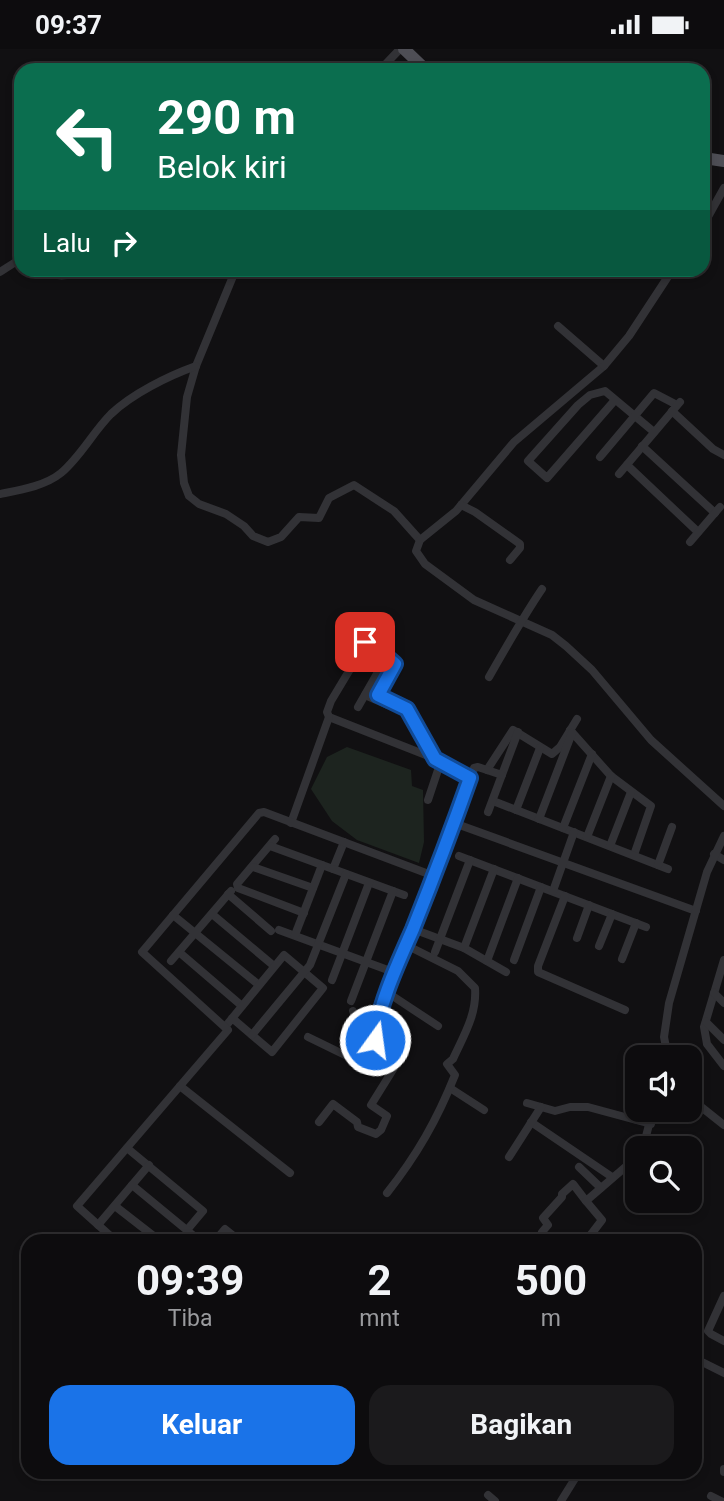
<!DOCTYPE html>
<html lang="id">
<head>
<meta charset="utf-8">
<style>
	body { margin:0; font-family:Roboto,sans-serif; background:#1b1a1c; color:#f1f3f6; height:100vh; display:flex; flex-direction:column; font-size:26px; white-space:nowrap }
	* { box-sizing:border-box; margin:0 }
	p { font-size:23px; color:#9a9b9e }
	.icon { flex:none; width:38px; height:38px; fill:none; stroke:currentColor; stroke-width:2; stroke-linecap:round; stroke-linejoin:round }
	.map { position:relative; flex:1; overflow:hidden }
	.sheet { position:absolute; left:21px; top:1185px; width:681px; height:245px; display:flex; flex-direction:column; background:#0d0c0e; border-radius:21px; box-shadow:0 4px 10px #0003,0 0 0 2px #2d2c2e }
	.sheet>* { flex:none }
	.guide { position:absolute; left:14px; top:14px; width:696px; height:214px; border-radius:21px; box-shadow:0 4px 10px #0003,0 0 0 2px #2d2c2e; background:#0b6e4f; color:#fff; overflow:hidden }
	.tools { position:absolute; left:625px; top:996px; display:grid; gap:14px }
	.tools a { display:grid; place-items:center; width:77px; height:77px; border-radius:14px; background:#0d0c0e; box-shadow:0 4px 10px #0003,0 0 0 2px #2d2c2e; font-size:35px }
	.pin { position:absolute; display:grid; place-items:center; width:60px; height:60px; color:#fff; margin:-30px; border-radius:14px; box-shadow:0 4px 10px #0006 }
	.me { position:absolute; width:77px; margin:-38px; rotate:14deg; stroke-linejoin:round; filter:drop-shadow(0 0 5px #0008) }
	.turn { display:flex; align-items:center; gap:24px; height:147px; padding:0 28px; font-size:32px }
	.turn .icon { width:91px; height:91px; stroke-width:2.5 }
	.turn b { display:block; font-size:49px; line-height:60px }
	.then { display:flex; align-items:center; height:66px; padding:0 28px; background:#0003; gap:14px; font-size:26px }
	.eta { display:flex; justify-content:space-evenly; align-items:center; height:119px; text-align:center }
	.eta b { font-size:42px; font-weight:700; line-height:49px }
	.primary-button { display:flex; gap:14px; margin-top:auto; padding:14px 28px }
	.primary-button a { flex:1; height:80px; border-radius:21px; background:#1a73e8; color:#fff; font-size:28px; font-weight:700; line-height:80px; text-align:center }
	.primary-button a+a { background:#1b1a1c; color:#f1f3f6 }
	.status { display:flex; justify-content:space-between; align-items:center; height:49px; padding:0 35px; background:#0d0c0e; direction:ltr }
	.status svg { height:19px; fill:currentColor }
	.map>svg:first-child { display:block }
	.green { fill:#1d241f }
	.lines { fill:none; stroke-linecap:round; stroke-linejoin:round }
	.street { stroke:#323236; stroke-width:8 }
	.primary { stroke:#4e4e55; stroke-width:12 }
	.route-casing { stroke:#114b97; stroke-width:18 }
	.route { stroke:#1a73e8; stroke-width:12 }
</style>
</head>
<body>
<div class="status"><b>09:37</b><svg viewBox="0 0 49 12"><path d="M0 12V9h3v3zM5 12V6h3v6zM10 12V3h3v9zM15 12V0h3v12zM26 1h20v11H26zM47 4h2v5h-2z"/></svg></div>
<div class="map">
<svg width="724" height="1452" viewBox="0 0 724 1452">
	<rect width="100%" height="100%" fill="#111012"/>
	<polygon class="green" points="347,698 411,721 412,737 423,741 424,793 419,814 357,791 332,772 311,740 327,708"/>
	<g class="lines">
		<g class="street">
			<polyline points="380,21 400,0"/>
			<polyline points="704,175 724,139"/>
			<path d="M38,220C53,227 67,230 80,220"/>
			<polyline points="236,220 196,317 187,348 181,406 184,434 189,447 199,455 226,465 244,477 253,487 268,493 281,488 299,468 319,469 329,449 354,436 394,462 420,491"/>
			<polyline points="0,223 14,214 21,214"/>
			<polyline points="558,277 604,317 514,393 456,462 420,491 416,502 425,515 474,551 552,586 566,597 592,621 651,691 724,757"/>
			<polyline points="604,317 629,287 673,220"/>
			<polyline points="615,351 547,429 528,412 578,356 590,346 605,342 654,383"/>
			<polyline points="672,362 713,400 724,406"/>
			<polyline points="642,397 715,464"/>
			<polyline points="600,408 654,344 677,356"/>
			<polyline points="627,416 698,483"/>
			<polyline points="619,425 680,353"/>
			<path d="M0,445C20,441 45,437 61,424C81,407 93,383 111,365C132,345 168,327 196,317"/>
			<polyline points="461,456 475,463 520,495 520,499 510,511"/>
			<polyline points="690,493 720,458"/>
			<path d="M489,628C506,598 523,568 542,540"/>
			<polyline points="365,646 388,656"/>
			<polyline points="358,658 386,609"/>
			<polyline points="329,668 441,712 428,751"/>
			<polyline points="570,681 611,727 651,757 634,806"/>
			<polyline points="441,712 469,729"/>
			<polyline points="487,721 513,681 552,705 560,698 577,670"/>
			<polyline points="493,752 668,820"/>
			<polyline points="516,761 540,699"/>
			<polyline points="488,763 518,683"/>
			<polyline points="539,770 572,684"/>
			<polyline points="291,774 329,668 327,663 331,652 367,592 395,615 378,646 407,660 435,710"/>
			<polyline points="454,774 696,862"/>
			<polyline points="563,779 592,705"/>
			<polyline points="587,788 611,727"/>
			<polyline points="275,790 237,835 238,839 304,864"/>
			<polyline points="270,797 333,820 344,793"/>
			<polyline points="610,797 631,743"/>
			<polyline points="714,805 724,811"/>
			<polyline points="459,807 646,878"/>
			<polyline points="658,816 672,778"/>
			<polyline points="253,818 313,839"/>
			<polyline points="333,820 404,846"/>
			<polyline points="553,842 574,783"/>
			<polyline points="228,845 271,882"/>
			<polyline points="565,847 538,917 538,923 625,961"/>
			<polyline points="212,865 274,917"/>
			<polyline points="173,866 259,936"/>
			<polyline points="413,880 464,899 506,923"/>
			<polyline points="279,881 396,924"/>
			<polyline points="295,886 322,816"/>
			<polyline points="577,889 589,856"/>
			<polyline points="599,897 612,865"/>
			<polyline points="464,899 494,820"/>
			<polyline points="179,903 242,957"/>
			<polyline points="435,903 470,811"/>
			<polyline points="622,910 636,874"/>
			<polyline points="514,911 541,838"/>
			<polyline points="724,911 704,978 707,995 724,1017"/>
			<polyline points="171,912 231,842"/>
			<polyline points="487,912 518,829"/>
			<polyline points="332,931 369,834"/>
			<polyline points="388,944 438,977"/>
			<polyline points="714,944 724,954"/>
			<polyline points="351,952 393,842"/>
			<polyline points="353,962 358,976 373,990"/>
			<polyline points="706,973 724,991"/>
			<polyline points="225,978 284,906 323,939 272,1003 232,969"/>
			<polyline points="252,986 310,916 346,825"/>
			<polyline points="308,988 347,1007 356,1002 369,987"/>
			<polyline points="668,1008 664,988 669,954 707,823 724,787"/>
			<polyline points="180,1037 290,1124"/>
			<polyline points="450,1039 484,1061"/>
			<polyline points="690,1049 724,1076"/>
			<polyline points="527,1054 555,1062 570,1058 588,1058 651,1075"/>
			<polyline points="319,1073 333,1055 357,1073 358,1078 376,1085 381,1081 387,1067 371,1056 394,1019 393,1016 375,1004 378,972 474,719 478,718 502,726"/>
			<polyline points="531,1073 612,1128"/>
			<polyline points="127,1099 203,1162 187,1181"/>
			<polyline points="643,1099 653,1060"/>
			<polyline points="509,1108 541,1058"/>
			<polyline points="579,1118 601,1139"/>
			<polyline points="132,1136 200,1192"/>
			<path d="M387,1144C417,1106 437,1071 455,1026L447,1015L453,1010C464,986 477,965 475,939L458,922L406,896"/>
			<polyline points="115,1157 160,1192"/>
			<polyline points="98,1176 149,1116"/>
			<polyline points="116,1192 77,1157 228,981 142,903 259,764 264,763 434,827"/>
			<polyline points="215,1192 225,1180 240,1192"/>
			<polyline points="551,1192 542,1183 548,1176 543,1169 562,1148 562,1145 573,1135 586,1152"/>
			<polyline points="578,1192 582,1188 589,1190"/>
			<polyline points="590,1192 589,1188 602,1171 586,1152 637,1108"/>
			<polyline points="724,1247 708,1282 711,1285 724,1292"/>
			<polyline points="696,1310 724,1324"/>
			<polyline points="724,1420 724,1423"/>
			<polyline points="488,1446 495,1452"/>
			<polyline points="711,1447 721,1452"/>
			<polyline points="561,1452 579,1423"/>
		</g>
		<g class="primary">
			<polyline points="404,0 426,21"/>
			<polyline points="704,109 724,112"/>
		</g>
	</g>
	<g class="lines">
		<g class="route-casing">
			<path id="route" d="M365,593H370L395,615L378,646L407,660L435,710L470,729C452,780 433,830 413,880C399,912 378,956 375,991"/>
		</g>
		<use href="#route" class="route"/>
	</g>
</svg>
<div class="tools">
<a><svg class="icon" aria-label="sound" viewBox="0 0 24 24"><path d="M4 9h4l5-4v14l-5-4H4zM17 9q2 3 0 6"/></svg></a>
<a><svg class="icon" aria-label="search" viewBox="0 0 24 24"><circle cx="10" cy="10" r="6"/><path d="M15 15l6 6"/></svg></a>
</div>
<div class="pin" style="left:365px;top:593px;background:#d93025"><svg class="icon" aria-label="arrive" viewBox="0 0 24 24"><path d="M6 21V4h12l-3 4 3 4H6"/></svg></div>
<svg class="me" style="left:375px;top:991px" viewBox="-20 -20 40 40"><circle r="17" fill="#1a73e8" stroke="#fff" stroke-width="3"/><path d="M0-11L8 9 0 5-8 9z" fill="#fff"/></svg>
<div class="guide">
<div class="turn"><svg class="icon" aria-label="left" viewBox="0 0 24 24"><path d="M17 20v-9H6M10 6l-5 5 5 5"/></svg><div><b>290 m</b>Belok kiri</div></div>
<div class="then">Lalu<svg class="icon" aria-label="right" viewBox="0 0 24 24"><path d="M7 20v-9h11M14 6l5 5-5 5"/></svg></div>
</div>
<section class="sheet">
<div class="eta">
<div><b>09:39</b><p>Tiba</p></div>
<div><b>2</b><p>mnt</p></div>
<div><b>500</b><p>m</p></div>
</div>
<div class="primary-button"><a>Keluar</a><a>Bagikan</a></div>
</section>
</div>
</body>
</html>
